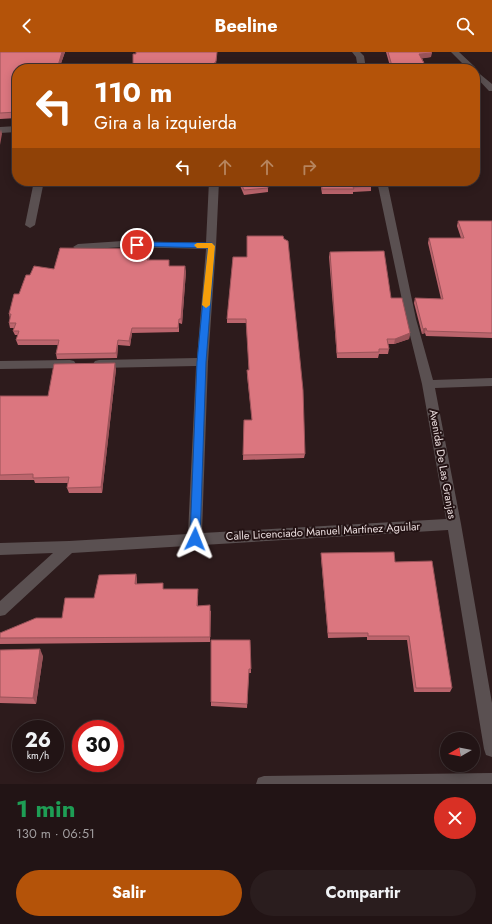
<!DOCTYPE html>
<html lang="es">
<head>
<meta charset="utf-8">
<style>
	body { margin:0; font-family:Jost,sans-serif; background:#2a1d1e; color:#f1f3f6; height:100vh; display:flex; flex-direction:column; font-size:15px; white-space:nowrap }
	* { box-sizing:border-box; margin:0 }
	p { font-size:13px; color:#a29ea0 }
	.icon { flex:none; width:22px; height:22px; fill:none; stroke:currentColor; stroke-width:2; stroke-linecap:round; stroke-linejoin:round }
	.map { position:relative; height:732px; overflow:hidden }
	.drawer { display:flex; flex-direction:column; background:#221415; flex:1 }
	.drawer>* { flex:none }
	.guide { position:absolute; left:12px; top:12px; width:468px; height:122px; border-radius:16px; box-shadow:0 2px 10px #0003,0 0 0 1px #3f3334; background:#b45309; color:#fff; overflow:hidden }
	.needle { width:26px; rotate:261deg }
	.controls { position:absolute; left:440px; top:680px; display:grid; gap:8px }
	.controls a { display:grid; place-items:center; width:40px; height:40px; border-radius:50%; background:#221415; box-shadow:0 2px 10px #0003,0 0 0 1px #3f3334; font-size:20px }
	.speed { position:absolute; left:12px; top:668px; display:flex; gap:8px; font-size:20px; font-weight:700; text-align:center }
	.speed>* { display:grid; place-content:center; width:52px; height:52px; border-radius:50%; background:#221415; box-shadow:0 2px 10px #0003,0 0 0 1px #3f3334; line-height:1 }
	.speed small { font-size:10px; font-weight:400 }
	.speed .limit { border:6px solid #d22; background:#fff; color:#111 }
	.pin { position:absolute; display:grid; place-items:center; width:34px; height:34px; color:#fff; margin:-17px; border:2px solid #fff; border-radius:50%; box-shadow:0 1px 4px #0007 }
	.me { position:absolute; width:44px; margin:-22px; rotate:2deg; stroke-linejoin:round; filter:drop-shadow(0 0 3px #0008) }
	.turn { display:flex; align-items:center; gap:14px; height:84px; padding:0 16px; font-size:18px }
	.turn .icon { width:52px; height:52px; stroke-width:2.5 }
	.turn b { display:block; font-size:28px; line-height:34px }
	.lanes { display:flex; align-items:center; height:38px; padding:0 16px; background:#0003; justify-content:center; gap:20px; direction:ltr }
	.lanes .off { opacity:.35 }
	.round { display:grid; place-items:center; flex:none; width:42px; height:42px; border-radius:21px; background:#2a1d1e }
	.overview { display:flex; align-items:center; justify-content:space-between; height:68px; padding:0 16px }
	h1 { font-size:24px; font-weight:700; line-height:30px; color:#1e9e55 }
	.action { display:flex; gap:8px; margin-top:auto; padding:8px 16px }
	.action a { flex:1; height:46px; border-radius:24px; background:#b45309; color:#fff; font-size:16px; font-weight:700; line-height:46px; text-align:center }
	.action a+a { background:#2a1d1e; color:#f1f3f6 }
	header { display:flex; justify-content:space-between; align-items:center; height:52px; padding:0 16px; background:#b45309; color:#fff; font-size:18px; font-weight:700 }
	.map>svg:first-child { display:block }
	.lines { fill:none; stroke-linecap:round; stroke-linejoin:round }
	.minor { fill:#5a5051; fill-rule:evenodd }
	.wall { fill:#bc656d }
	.shaded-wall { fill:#995359 }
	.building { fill:#db767f; stroke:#995359 }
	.route { fill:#1a73e8; stroke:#114b97 }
	.slow { fill:#f59e0b }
	.labels { text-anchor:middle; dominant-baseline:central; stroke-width:4; stroke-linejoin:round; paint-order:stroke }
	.street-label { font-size:11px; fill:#ebdedf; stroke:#231213 }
</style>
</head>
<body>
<header><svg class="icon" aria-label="back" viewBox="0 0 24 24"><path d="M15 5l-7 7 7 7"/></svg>Beeline<svg class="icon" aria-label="search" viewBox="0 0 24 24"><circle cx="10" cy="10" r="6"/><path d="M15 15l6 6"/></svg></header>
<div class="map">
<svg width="492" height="732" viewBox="0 0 492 732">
	<rect width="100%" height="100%" fill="#2d1b1c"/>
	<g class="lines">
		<g class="minor">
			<polygon points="352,0 360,0 364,4 366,17 358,17 356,5"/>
			<polygon points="451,0 459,0 475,15 475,18 492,32 492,39 489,39 475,24 475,17 468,17"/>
			<polygon points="17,74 17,80 0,81 0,75"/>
			<polygon points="34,129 44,129 35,173 30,176 25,173"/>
			<polygon points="209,129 219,129 216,194 208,310 202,481 446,467 422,332 406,267 377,129 387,129 416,267 433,328 492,326 492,334 435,336 461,472 492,651 492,705 486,703 484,697 448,478 72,501 5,563 0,564 0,549 53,501 0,503 0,491 69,489 188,482 196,314 99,316 95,315 93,312 95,309 99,308 197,306 206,197 123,195 78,198 73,195 78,192 123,189 206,191"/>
			<polygon points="70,308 74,309 76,312 74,315 70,316 0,317 0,309"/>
			<polygon points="492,721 492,732 256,732 258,726 264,724"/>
		</g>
	</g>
	<g class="wall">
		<polygon points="0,0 65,0 59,17 17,17 17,66 0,67"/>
		<polygon points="386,0 431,0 431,5 422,6 427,17 327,17 328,16 390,14"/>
		<polygon points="238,129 266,129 268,136 268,140 244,143"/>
		<polygon points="320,129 369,129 371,134 371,139 353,140 353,142 322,142"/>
		<polygon points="458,169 492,169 492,286 426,284 425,281 422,282 414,251 415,246 441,247 428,191 429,186 461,186 457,174"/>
		<polygon points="149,197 150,202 149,208 186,219 182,272 179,271 179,280 132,281 130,294 118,293 117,306 57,307 56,302 58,293 18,293 16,288 18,283 15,283 13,279 14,276 10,276 9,271 10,267 9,262 30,223 54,217"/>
		<polygon points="330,200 391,246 410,281 409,287 394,292 388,292 389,297 388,302 379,302 378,306 337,306 329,205"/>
		<polygon points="233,205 305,402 304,406 243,408 244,368 252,368 247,323 247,318 249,318 246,271 227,271 227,267"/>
		<polygon points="116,317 102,441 69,441 67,436 68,431 35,431 34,428 0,428 0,344 48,344"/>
		<polygon points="321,501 395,510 452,636 450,640 414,640 407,588 367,588 367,585 328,586 321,505"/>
		<polygon points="136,522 137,528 137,532 164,537 198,542 198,554 211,559 210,590 0,592 0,581 62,566 94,546"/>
		<polygon points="250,588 251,621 249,621 247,656 211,654 211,650"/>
		<polygon points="0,598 43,604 36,652 0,651"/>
	</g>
	<g class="shaded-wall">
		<polygon points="62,0 65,0 59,17 57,17"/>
		<polygon points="217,0 216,14 214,17 210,17"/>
		<polygon points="432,1 431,5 419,7 419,2"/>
		<polygon points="1,77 2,82 0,93 0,81"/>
		<polygon points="149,197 150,202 148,213 147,208"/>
		<polygon points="185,214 186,219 182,272 181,267"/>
		<polygon points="132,276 132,281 130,294 129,289"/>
		<polygon points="426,276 425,281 422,282 423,277"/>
		<polygon points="410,281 409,287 394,292 395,287"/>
		<polygon points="118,288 118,293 117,306 116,301"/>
		<polygon points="115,311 116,317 102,441 101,435"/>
		<polygon points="136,522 137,528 136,537 135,532"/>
		<polygon points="40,597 43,604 36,652 33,646"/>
	</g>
	<g class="building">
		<polygon points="0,0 62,0 57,17 17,17 17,60 0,61"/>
		<polygon points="136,0 217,0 216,9 210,17 133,17 133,2 136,2"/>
		<polygon points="388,0 431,0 432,1 419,2 427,17 328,17 328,16 392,14"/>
		<polygon points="240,129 266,129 268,136 244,138"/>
		<polygon points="321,129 369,129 371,134 353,135 354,137 322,137"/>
		<polygon points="458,169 492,169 492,281 427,279 426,276 423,277 415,246 443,247 429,186 464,186"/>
		<polygon points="247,184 283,184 284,187 288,189 303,338 305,402 243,403 244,368 252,368 247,318 249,318 246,267 227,267 233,205 247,205"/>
		<polygon points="60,196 149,197 147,208 169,208 169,214 185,214 181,267 179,267 178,276 132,276 129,289 118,288 116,301 56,302 59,288 16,288 19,279 13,279 16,271 9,271 11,262 9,262 14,242 19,242 26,223 30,223 34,214 54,217"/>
		<polygon points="384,199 391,246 402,246 410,281 395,287 387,287 389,297 379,297 379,300 337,301 330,200"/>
		<polygon points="115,311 101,435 67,436 69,425 33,426 33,422 0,423 0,344 48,344 54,312"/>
		<polygon points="394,500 395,510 432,509 452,636 416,636 409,584 368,584 368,581 328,581 321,501"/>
		<polygon points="136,522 135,532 163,531 163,537 198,537 197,554 210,553 210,585 0,586 0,581 36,566 62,566 65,546 94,546 99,523"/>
		<polygon points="211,588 250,588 251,617 249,617 247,652 211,650"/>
		<polygon points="40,597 33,646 0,645 0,598"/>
	</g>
	<polygon class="route" points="137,190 212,191 215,194 206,310 200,487 199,490 195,491 191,490 190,487 197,310 208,196 135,194 134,193"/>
	<polygon class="slow" points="212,191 215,194 210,253 206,256 202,253 208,196 197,196 194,193 197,191"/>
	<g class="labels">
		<g class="street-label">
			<text transform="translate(443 412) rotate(80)">Avenida De Las Granjas</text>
			<text transform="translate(323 479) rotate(-3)">Calle Licenciado Manuel Martínez Aguilar</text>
		</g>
	</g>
</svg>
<div class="controls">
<a><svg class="needle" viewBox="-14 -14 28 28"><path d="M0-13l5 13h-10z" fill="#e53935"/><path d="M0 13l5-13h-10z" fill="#a29ea0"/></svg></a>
</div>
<div class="speed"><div>26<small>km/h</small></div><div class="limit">30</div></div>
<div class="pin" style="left:137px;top:193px;background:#d93025"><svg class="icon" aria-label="arrive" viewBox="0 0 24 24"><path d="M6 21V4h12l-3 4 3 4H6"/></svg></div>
<svg class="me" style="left:195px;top:487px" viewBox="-20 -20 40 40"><path d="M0-17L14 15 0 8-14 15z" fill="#1a73e8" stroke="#fff" stroke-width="4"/></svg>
<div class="guide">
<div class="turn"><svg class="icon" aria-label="left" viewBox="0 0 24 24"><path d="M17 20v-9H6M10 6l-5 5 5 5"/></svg><div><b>110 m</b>Gira a la izquierda</div></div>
<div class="lanes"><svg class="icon" aria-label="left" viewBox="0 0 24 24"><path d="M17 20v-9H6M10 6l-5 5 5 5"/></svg><svg class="icon off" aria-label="ahead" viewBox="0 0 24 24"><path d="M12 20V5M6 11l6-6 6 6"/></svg><svg class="icon off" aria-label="ahead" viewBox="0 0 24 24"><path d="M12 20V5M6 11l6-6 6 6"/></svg><svg class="icon off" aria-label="right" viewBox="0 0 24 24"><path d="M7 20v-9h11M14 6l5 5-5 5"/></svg></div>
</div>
</div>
<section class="drawer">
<div class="overview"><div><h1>1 min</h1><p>130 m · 06:51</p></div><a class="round" style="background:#d93025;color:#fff"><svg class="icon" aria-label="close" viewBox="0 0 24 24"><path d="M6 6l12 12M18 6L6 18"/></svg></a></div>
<div class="action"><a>Salir</a><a>Compartir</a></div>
</section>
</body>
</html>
